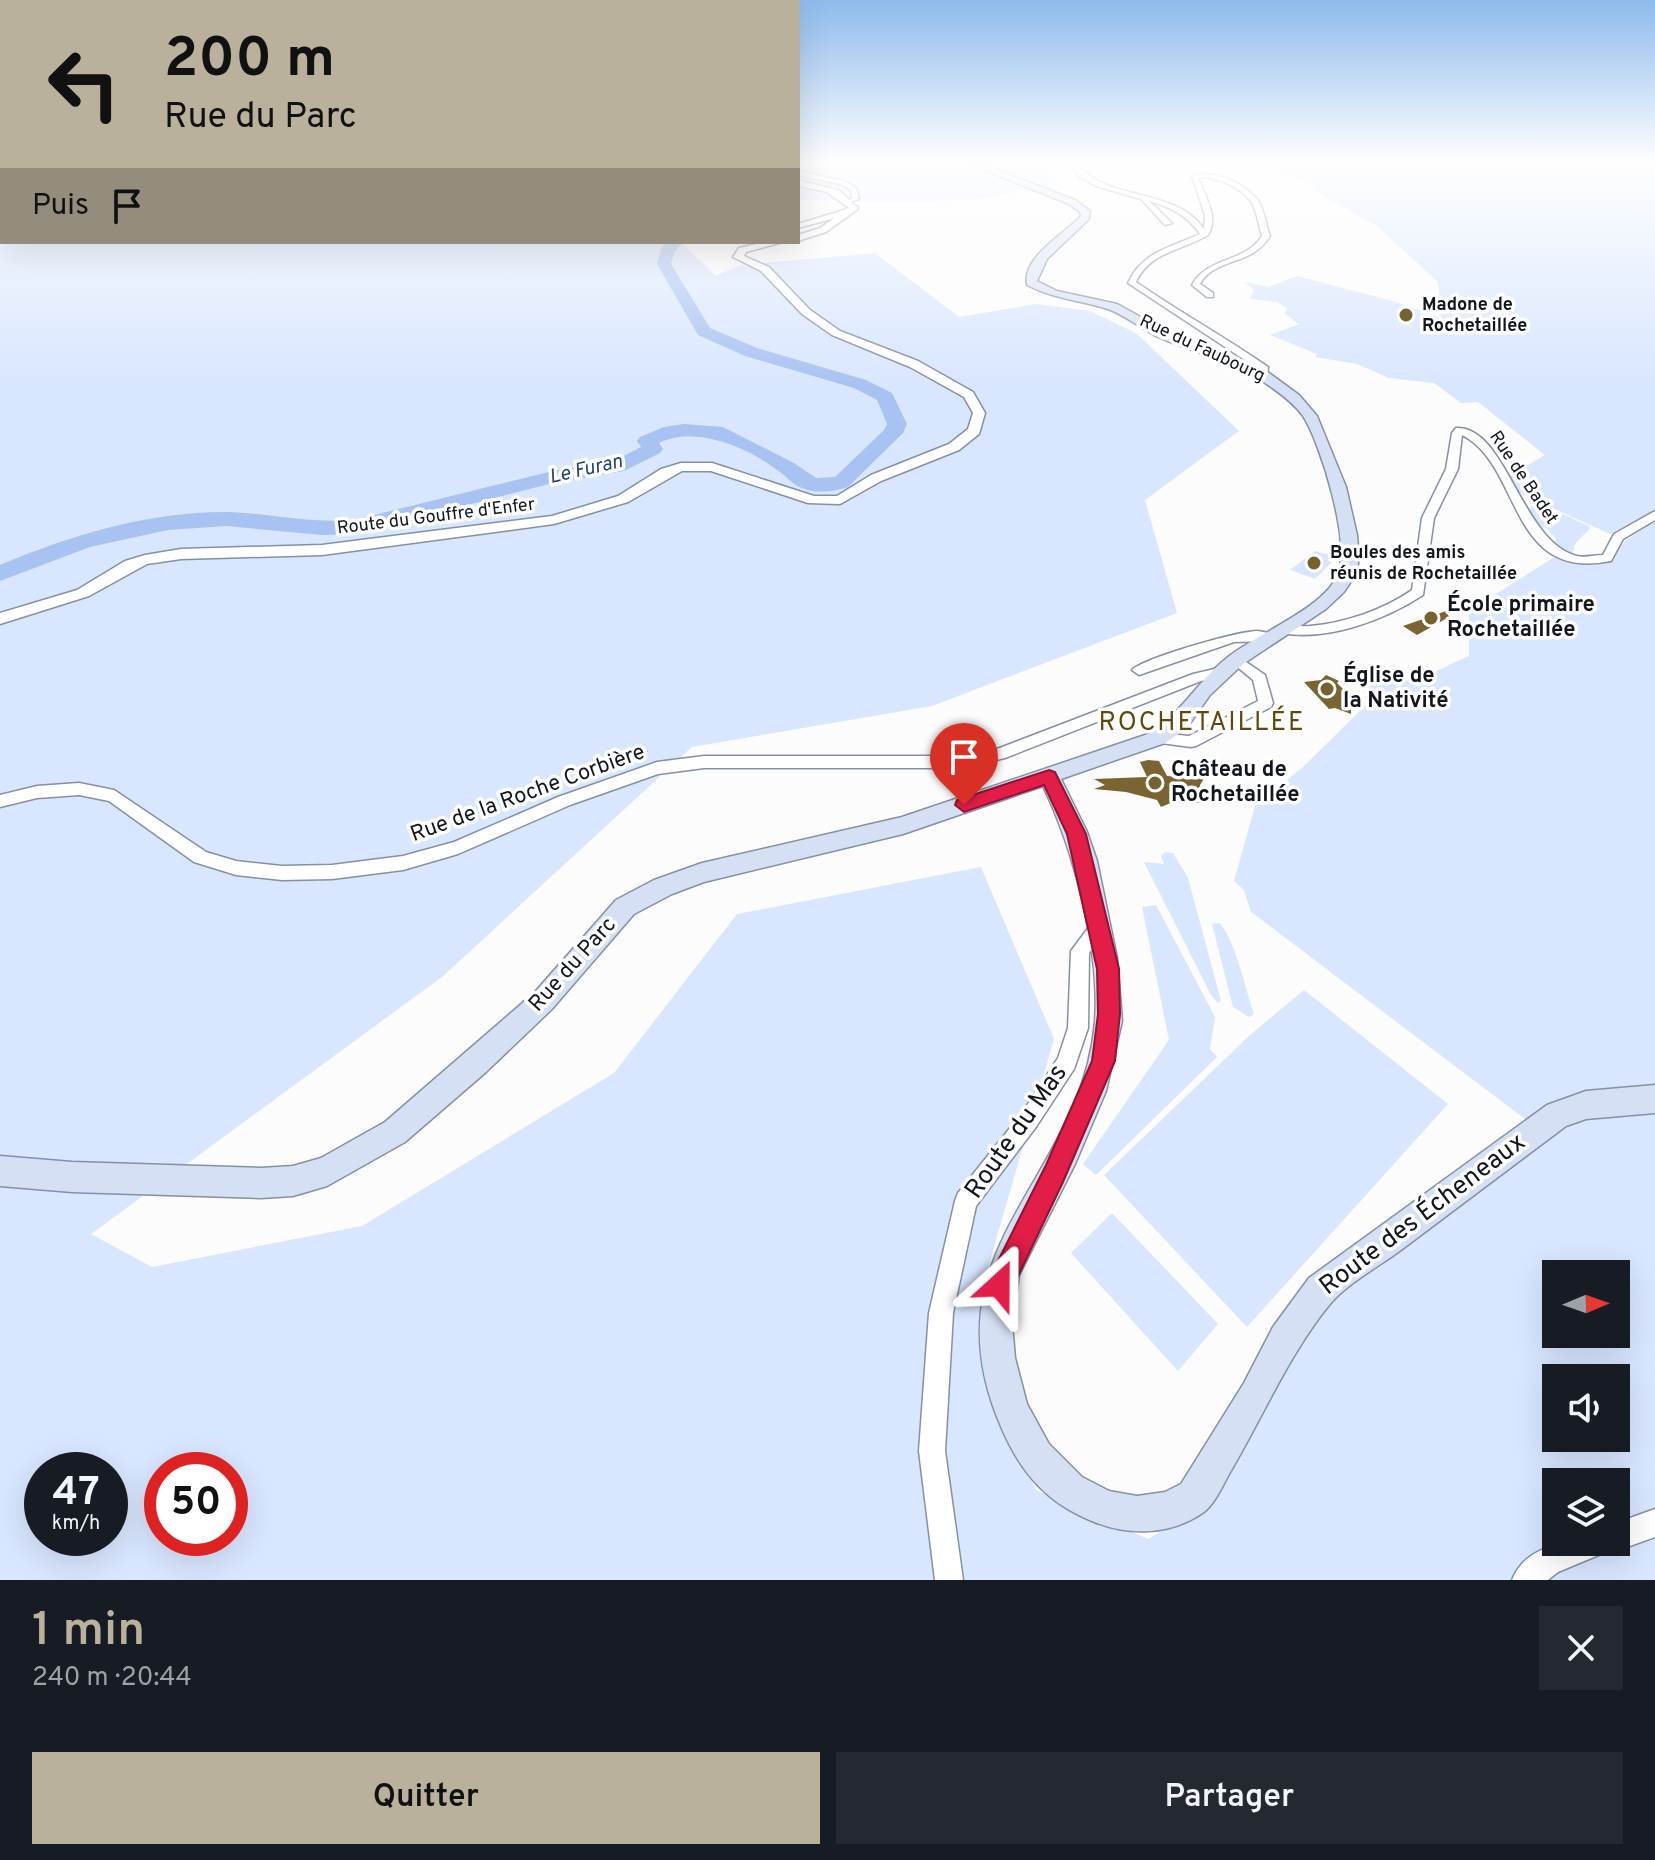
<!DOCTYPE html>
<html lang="fr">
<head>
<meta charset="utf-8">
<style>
	body { margin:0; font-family:Overpass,sans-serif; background:#242831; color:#f1f3f6; height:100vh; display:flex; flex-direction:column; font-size:30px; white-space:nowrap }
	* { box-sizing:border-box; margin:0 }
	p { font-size:26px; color:#9ea1a6 }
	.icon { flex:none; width:44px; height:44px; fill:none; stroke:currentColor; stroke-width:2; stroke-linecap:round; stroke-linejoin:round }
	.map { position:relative; height:1580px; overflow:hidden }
	.details { display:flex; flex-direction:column; background:#171b24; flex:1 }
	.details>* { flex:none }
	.banner { position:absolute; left:0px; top:0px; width:800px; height:244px; box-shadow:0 8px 32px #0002; background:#bab19d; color:#111; overflow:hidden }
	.needle { width:52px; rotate:88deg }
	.fabs { position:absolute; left:1542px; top:1260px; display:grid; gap:16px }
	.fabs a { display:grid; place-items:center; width:88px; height:88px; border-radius:0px; background:#171b24; box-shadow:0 8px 32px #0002; font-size:40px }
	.speed { position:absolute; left:24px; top:1452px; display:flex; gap:16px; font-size:40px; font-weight:700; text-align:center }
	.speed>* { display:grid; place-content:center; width:104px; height:104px; border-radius:50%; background:#171b24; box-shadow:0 8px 32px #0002; line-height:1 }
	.speed small { font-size:20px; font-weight:400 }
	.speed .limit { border:12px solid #d22; background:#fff; color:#111 }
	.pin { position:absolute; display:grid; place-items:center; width:68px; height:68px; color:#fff; margin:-82px -34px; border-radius:50% 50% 50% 0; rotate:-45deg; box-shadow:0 0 8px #0007 }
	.pin .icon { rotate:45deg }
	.me { position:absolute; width:88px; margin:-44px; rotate:24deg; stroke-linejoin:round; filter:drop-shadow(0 0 6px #0008) }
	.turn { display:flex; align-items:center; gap:28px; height:168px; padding:0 32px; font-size:36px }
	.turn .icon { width:104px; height:104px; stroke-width:2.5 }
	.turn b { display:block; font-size:56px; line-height:68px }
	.then { display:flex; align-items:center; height:76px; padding:0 32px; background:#0003; gap:16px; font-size:30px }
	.round { display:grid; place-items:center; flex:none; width:84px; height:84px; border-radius:0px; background:#242831 }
	.head { display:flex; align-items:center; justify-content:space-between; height:136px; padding:0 32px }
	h1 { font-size:48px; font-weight:600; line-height:60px; color:#bab19d }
	.action { display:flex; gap:16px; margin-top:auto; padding:16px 32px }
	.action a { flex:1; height:92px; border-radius:0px; background:#bab19d; color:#111; font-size:32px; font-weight:600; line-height:92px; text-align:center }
	.action a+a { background:#242831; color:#f1f3f6 }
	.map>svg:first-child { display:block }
	.green { fill:#d8e6ff; fill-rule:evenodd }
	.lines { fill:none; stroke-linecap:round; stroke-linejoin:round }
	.river { fill:#a8c2f2; fill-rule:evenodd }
	.building { fill:#7a6432 }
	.minor-casing { stroke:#8590a4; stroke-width:3 }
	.tertiary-casing { stroke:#8590a4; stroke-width:3 }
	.secondary-casing { stroke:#8590a4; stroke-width:3 }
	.minor { fill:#fff; fill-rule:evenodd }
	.tertiary { fill:#fff; fill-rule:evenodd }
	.secondary { fill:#d6e0f4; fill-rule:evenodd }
	.route { fill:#e11d48; stroke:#92132f; stroke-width:2 }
	.poi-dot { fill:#766130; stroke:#fff; stroke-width:3 }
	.labels { text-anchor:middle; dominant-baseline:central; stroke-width:7; stroke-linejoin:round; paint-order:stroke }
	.far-poi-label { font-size:18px; font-weight:bold; fill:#12161d; stroke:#fff; text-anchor:start }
	.far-street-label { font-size:18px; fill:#12161d; stroke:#fff }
	.far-water-label { font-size:20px; font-style:italic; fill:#25417b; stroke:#fff }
	.poi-label { font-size:22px; font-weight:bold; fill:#12161d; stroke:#fff; text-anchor:start }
	.street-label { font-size:22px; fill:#12161d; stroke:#fff }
	.quarter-label { font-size:26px; letter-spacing:2px; fill:#60490c; stroke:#fff }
	.near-street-label { font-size:26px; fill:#12161d; stroke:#fff }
</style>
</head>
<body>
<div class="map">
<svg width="1655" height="1580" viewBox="0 0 1655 1580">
	<rect width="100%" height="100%" fill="#fcfcfc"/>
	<g class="green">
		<path d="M0,164L2,242H681L716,276L740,265L875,253L959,317L1037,304L1090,311L1136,333L1239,431L1145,500L1177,613L932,706L692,747L442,977L91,1234L152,1267L362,1226L614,1073L737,914L981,867L1054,1039L987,1271L990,1392L1036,1490L1148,1539L1208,1505L1311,1303L1537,1128L1251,912L1244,890L1234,881L1255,806L1303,767L1366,705L1369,681C1420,684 1425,675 1469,656V611L1556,556C1575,563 1589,567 1609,562L1626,540L1655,521V1580H0ZM1556,1274H1616V1334H1556ZM1556,1378H1616V1438H1556ZM42,1470H110V1538H42ZM162,1470H230V1538H162ZM1556,1482H1616V1542H1556Z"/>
		<polygon points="798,164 1038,164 1060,182 983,199 910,202 798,200"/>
		<polygon points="1221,164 1655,164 1655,510 1610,534 1517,492 1508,477 1545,455 1478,402 1461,403 1434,383 1389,378 1357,364 1315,357 1317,354 1270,335 1299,324 1285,314 1287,308 1277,302 1250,299 1254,290 1245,282 1268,287 1297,276 1393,301 1441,318 1438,282 1378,227 1315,191 1315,187 1286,173"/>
		<polygon points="1531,506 1559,512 1591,527 1575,544 1572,555 1555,546 1556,538 1546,528 1539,527 1528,512"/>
		<polygon points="1315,551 1337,557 1315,579 1290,570"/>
		<polygon points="1165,852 1173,853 1188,878 1221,1001 1218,1003 1211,995 1144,862 1164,864 1161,856"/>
		<polygon points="1156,905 1215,1017 1210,1049 1217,1057 1096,1175 1083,1164 1169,1040 1142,907"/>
		<path d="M1219,923C1235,938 1246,992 1254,1014L1249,1017L1233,1007L1212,924Z"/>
		<polygon points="1304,990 1448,1104 1247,1327 1104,1175 1250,1035"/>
		<polygon points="1112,1213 1218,1324 1178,1371 1071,1253"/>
	</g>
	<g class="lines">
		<path class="river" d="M667,242H683L675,251L671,264L710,328L757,348L866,380L892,393L907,424L903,433L848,487C836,491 818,494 805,489C794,486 789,479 780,472C749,448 697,425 659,443L663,449L660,453L624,471L557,482L354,534L322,535L226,526L168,530L90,547L0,581V565C71,535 148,512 226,512C269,513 310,524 354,520L557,470L612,462L641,447L637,441L640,437L664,427L684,424L723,427L794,463L816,478L835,477L884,430L887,424L877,400L854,388L745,356L698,335L657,264L661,249Z"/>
	</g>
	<g class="building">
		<polygon points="1446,611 1449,617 1417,635 1403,626"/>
		<polygon points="1326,675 1339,681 1337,683 1358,704 1351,706 1351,714 1335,708 1329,709 1304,682 1321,680"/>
		<polygon points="1148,760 1159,761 1167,776 1181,777 1191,771 1205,777 1200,785 1205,803 1173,802 1161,807 1157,800 1126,792 1094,789 1105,785 1094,779 1147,777 1140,762"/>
	</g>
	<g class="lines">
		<g class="minor-casing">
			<g id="minor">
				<path d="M1070,164H1077C1109,203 1174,186 1204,229L1205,215L1192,176C1213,169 1242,182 1257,199C1264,208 1266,225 1270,236C1251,267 1215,257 1200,284L1213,293V297H1207L1192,285C1208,256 1245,263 1262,236C1259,226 1257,214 1253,205C1245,189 1215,175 1198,178C1205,196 1219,216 1208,235C1182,251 1150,251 1136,282C1179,312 1225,337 1268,367L1267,378H1261L1260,370L1128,283C1142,252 1171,247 1200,234C1187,215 1170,207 1149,201L1172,223L1165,225L1141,199L1096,186L1080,177Z"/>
				<polygon points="798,171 844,181 856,188 859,199 847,203 847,201 852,198 851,190 840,184 798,175"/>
				<polygon points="854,205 858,207 850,214 798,228 798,224 844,210"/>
				<path d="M1456,428C1506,425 1521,542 1577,556C1585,558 1595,555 1603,555L1614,534L1655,511V520L1623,539L1611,561C1507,582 1523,466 1462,435L1458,469L1434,518L1423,595C1385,620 1324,643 1278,632V626C1288,624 1299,627 1310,626C1345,623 1383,610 1412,590L1422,518L1446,469L1452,433Z"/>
				<path d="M1258,631L1274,634L1276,637L1269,641L1234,642L1139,675L1132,670C1144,658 1238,631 1258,631Z"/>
				<polygon points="1236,655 1265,675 1273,703 1271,707 1196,746 1191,747 1153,742 1150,738 1158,733 1189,736 1258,701 1253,680 1229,660"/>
				<polygon points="1223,667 1230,672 1228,675 1201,681 1005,758 962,768 704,768 658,774 570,805 458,854 403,870 332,879 282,880 236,875 194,862 109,801 79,795 37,798 0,807 0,795 37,786 79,783 114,790 206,852 236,861 282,866 332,865 403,856 454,842 558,797 657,762 704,756 962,756 997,749 1193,674"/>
				<polygon points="1098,920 1104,923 1107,928 1089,953 1088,1028 1074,1069 1036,1127 976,1206 953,1313 945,1451 963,1580 935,1580 919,1451 929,1313 955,1201 958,1193 1022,1113 1058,1058 1068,1028 1071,951 1092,923"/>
				<path d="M1655,1509V1537L1616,1551L1613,1549L1558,1572L1548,1580H1512C1529,1538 1579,1542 1616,1542V1523Z"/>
			</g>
		</g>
		<g class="tertiary-casing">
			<g id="tertiary">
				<polygon points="798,180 840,191 858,209 826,232 798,241 798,235 820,228 849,208 827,192 798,186"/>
				<polygon points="765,242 783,242 746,252 744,256 769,267 810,310 840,331 918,361 973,392 985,413 979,434 959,450 881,481 840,504 808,503 711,471 682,471 628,502 554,524 322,555 181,559 147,564 89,596 0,624 0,613 77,590 125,561 145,555 181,549 322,545 552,516 618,496 661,469 681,463 712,463 814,496 837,496 871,475 949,444 968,429 973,413 964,397 910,367 832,335 802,314 761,271 733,257 739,248"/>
			</g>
		</g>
		<g class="secondary-casing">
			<path id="secondary" d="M969,164H982L1075,200L1090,211L1089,219L1047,259L1037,281L1057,291L1117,304L1164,330L1269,373L1299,395L1317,416L1346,487L1357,535L1359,558L1356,574L1344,592L1326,609L1243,664L1210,695L1186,729L1165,743L1061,779L1087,832L1097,861L1117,958L1122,1021L1106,1091L1075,1164L1019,1275L1012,1323L1015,1358L1027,1404L1049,1444L1082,1477L1109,1491L1137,1496L1165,1492L1181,1484L1244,1383L1273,1327L1309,1278L1547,1105L1586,1091L1655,1085V1113L1586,1119L1566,1126C1511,1167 1456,1209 1401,1250C1378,1267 1348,1283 1330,1304C1291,1351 1263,1416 1232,1469C1224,1482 1216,1503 1204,1512C1170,1536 1128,1536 1092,1521C1047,1503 1021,1473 1002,1429C922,1247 1082,1182 1095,1021C1100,950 1074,850 1043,786L903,834L704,882L672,894L634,914L552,1009L486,1072L405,1142L327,1186L293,1196L261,1198L72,1192L0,1186V1156L72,1162L261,1168L293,1166L321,1158L385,1122L534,993L616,900L654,880L702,863L902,817L1151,733C1181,713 1198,681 1228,657C1256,634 1325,608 1338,574C1351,543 1321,444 1303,416C1293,402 1276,390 1262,381C1231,360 1190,352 1156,336C1140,328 1125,315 1108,309C1080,300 1054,299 1027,285C1021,258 1064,234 1081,216L1080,212L1069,204Z"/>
		</g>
		<use href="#minor" class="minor"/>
		<use href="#tertiary" class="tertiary"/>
		<use href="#secondary" class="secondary"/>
	</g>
	<linearGradient id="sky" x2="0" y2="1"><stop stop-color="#8ebaec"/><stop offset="0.42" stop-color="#fefefe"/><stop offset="1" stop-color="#fefefe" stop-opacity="0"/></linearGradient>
	<rect width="1655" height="386" fill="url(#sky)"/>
	<polygon class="route" points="1049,770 1055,772 1086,834 1119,969 1120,1014 1115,1061 1063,1182 1009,1295 999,1299 990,1295 986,1285 1046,1165 1092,1061 1098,1014 1097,969 1067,834 1044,785 964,812 955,805 957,800"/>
	<g class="poi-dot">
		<circle cx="1406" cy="315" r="8"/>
		<circle cx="1314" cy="563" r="8"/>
		<circle cx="1431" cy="618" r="8"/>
		<circle cx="1327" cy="689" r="8"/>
		<circle cx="1155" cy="783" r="8"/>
	</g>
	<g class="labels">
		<g class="far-poi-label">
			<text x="1422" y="305">Madone de<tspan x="1422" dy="21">Rochetaillée</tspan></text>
			<text x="1330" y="553">Boules des amis<tspan x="1330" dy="21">réunis de Rochetaillée</tspan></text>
		</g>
		<g class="far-street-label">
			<text transform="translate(1202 349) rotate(25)">Rue du Faubourg</text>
			<text transform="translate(1523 478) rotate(56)">Rue de Badet</text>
			<text transform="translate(436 517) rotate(-7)">Route du Gouffre d'Enfer</text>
		</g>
		<g class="far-water-label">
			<text transform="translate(586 470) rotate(-13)">Le Furan</text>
		</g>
		<g class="poi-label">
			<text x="1447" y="605">École primaire<tspan x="1447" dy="25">Rochetaillée</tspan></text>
			<text x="1343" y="676">Église de<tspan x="1343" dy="25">la Nativité</tspan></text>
			<text x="1171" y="770">Château de<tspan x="1171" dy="25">Rochetaillée</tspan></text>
		</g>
		<g class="street-label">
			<text transform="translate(528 794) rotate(-20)">Rue de la Roche Corbière</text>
			<text transform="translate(573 965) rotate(-48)">Rue du Parc</text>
		</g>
		<g class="quarter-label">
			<text x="1202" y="723">ROCHETAILLÉE</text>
		</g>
		<g class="near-street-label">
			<text transform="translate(1017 1132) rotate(-55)">Route du Mas</text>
			<text transform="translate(1423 1215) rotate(-37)">Route des Écheneaux</text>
		</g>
	</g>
</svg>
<div class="fabs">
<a><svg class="needle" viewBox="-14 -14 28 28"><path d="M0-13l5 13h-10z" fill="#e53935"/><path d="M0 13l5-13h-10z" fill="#9ea1a6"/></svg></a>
<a><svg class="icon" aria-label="sound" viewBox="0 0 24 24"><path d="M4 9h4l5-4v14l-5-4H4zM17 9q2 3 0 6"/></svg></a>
<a><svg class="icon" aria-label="layers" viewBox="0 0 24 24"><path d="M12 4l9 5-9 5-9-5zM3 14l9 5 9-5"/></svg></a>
</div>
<div class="speed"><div>47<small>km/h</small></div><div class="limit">50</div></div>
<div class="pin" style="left:964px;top:805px;background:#d93025"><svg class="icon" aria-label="arrive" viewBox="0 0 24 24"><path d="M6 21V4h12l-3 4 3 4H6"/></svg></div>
<svg class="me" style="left:999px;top:1285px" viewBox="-20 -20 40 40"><path d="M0-17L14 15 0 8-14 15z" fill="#e11d48" stroke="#fff" stroke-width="4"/></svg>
<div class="banner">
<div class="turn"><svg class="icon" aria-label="left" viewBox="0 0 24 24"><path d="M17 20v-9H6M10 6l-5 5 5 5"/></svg><div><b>200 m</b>Rue du Parc</div></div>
<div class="then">Puis<svg class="icon" aria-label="arrive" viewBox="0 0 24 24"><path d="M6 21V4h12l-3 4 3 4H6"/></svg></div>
</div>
</div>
<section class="details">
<div class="head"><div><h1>1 min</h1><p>240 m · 20:44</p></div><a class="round"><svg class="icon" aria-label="close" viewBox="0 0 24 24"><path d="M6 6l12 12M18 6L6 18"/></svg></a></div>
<div class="action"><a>Quitter</a><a>Partager</a></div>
</section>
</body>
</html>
